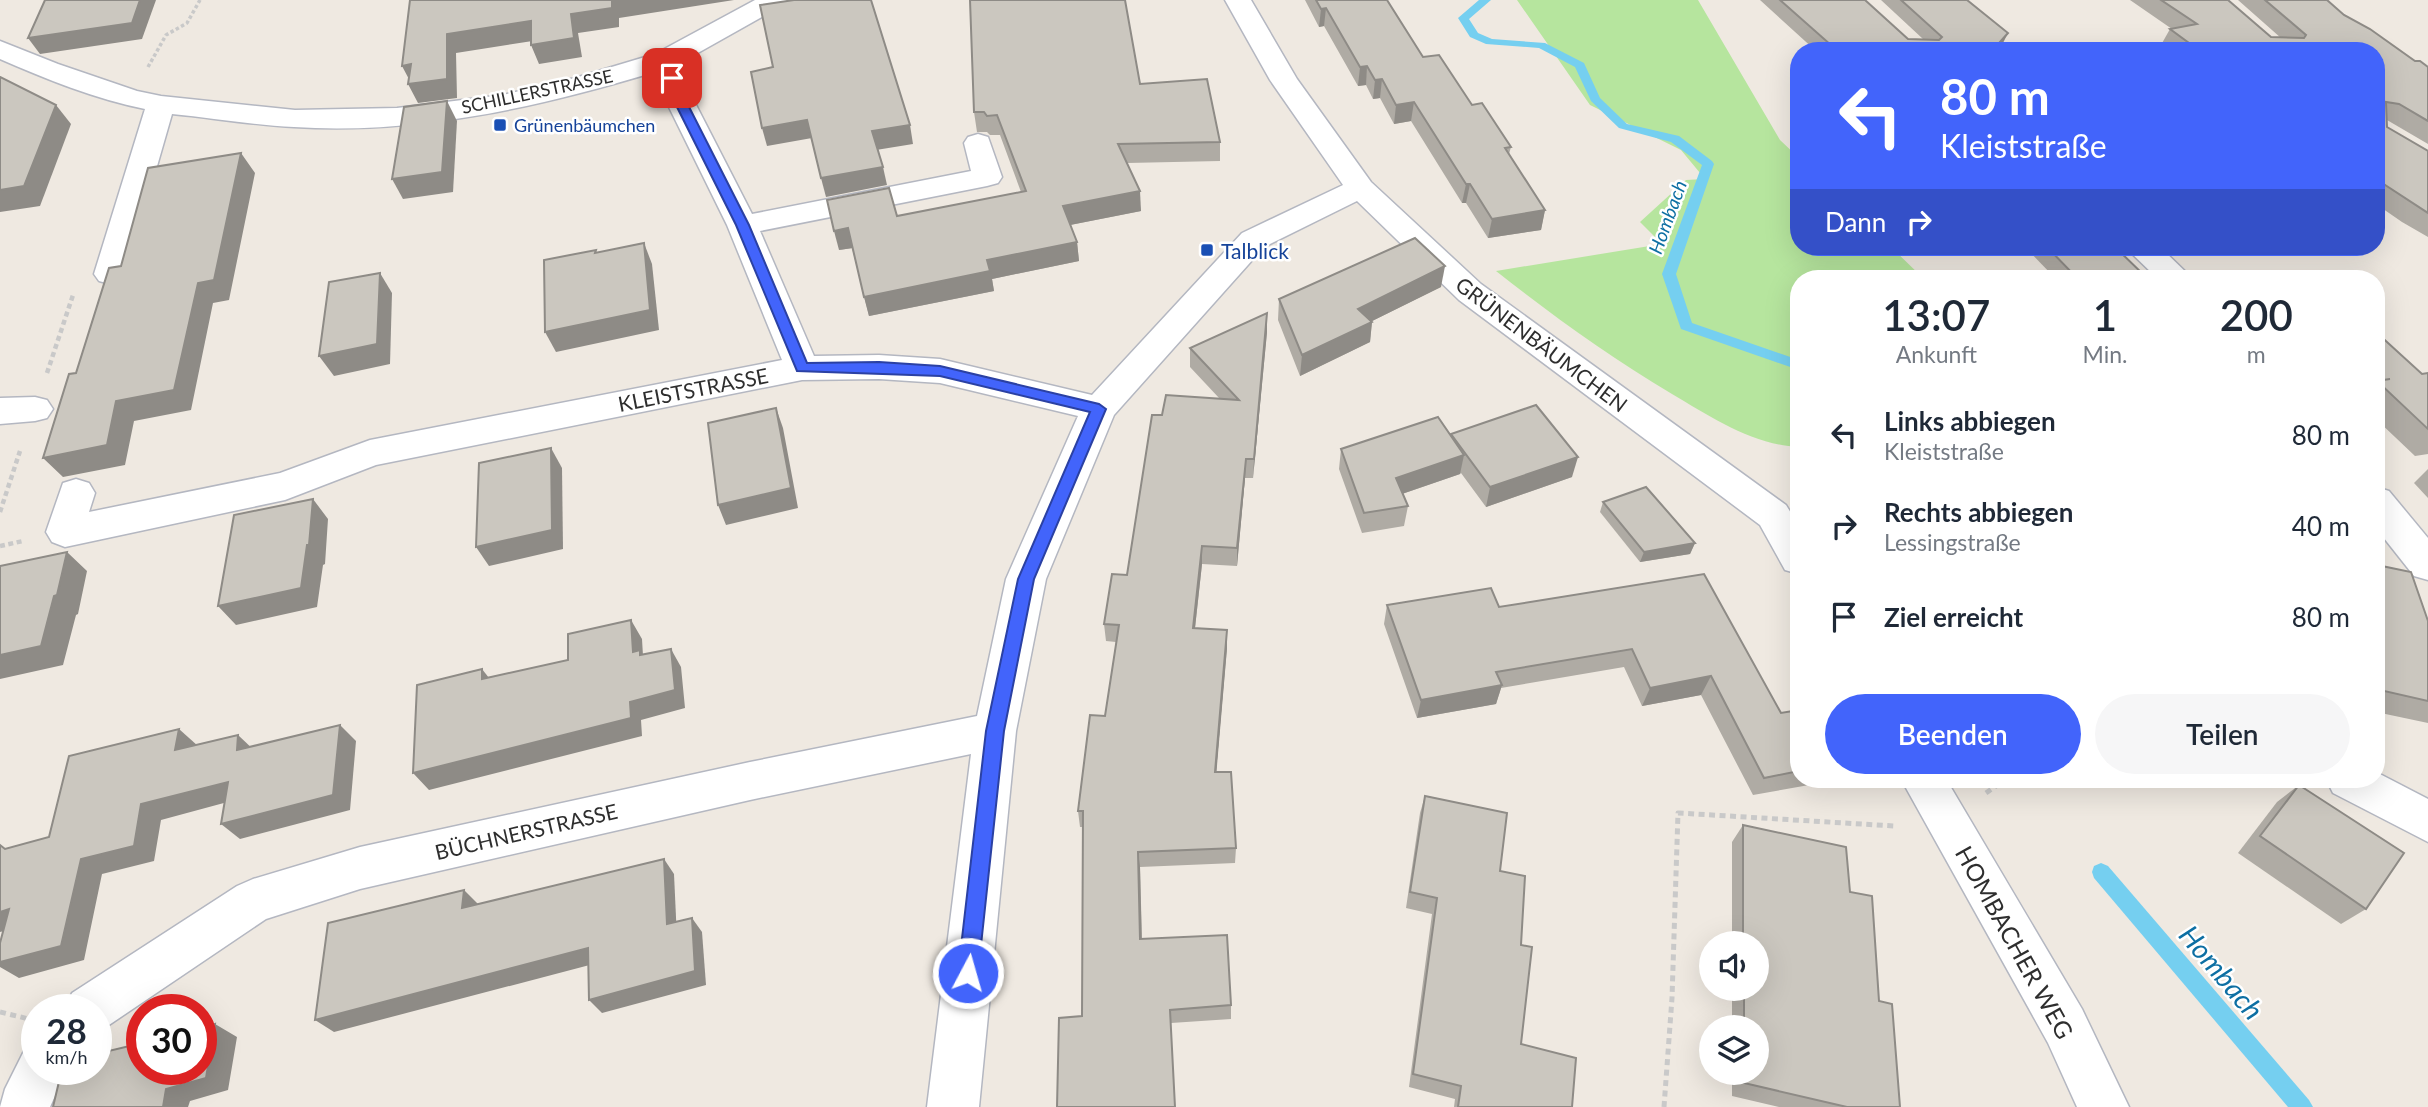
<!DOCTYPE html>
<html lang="de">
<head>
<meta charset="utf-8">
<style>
	body { margin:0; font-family:Lato,sans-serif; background:#f6f6f7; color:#1f2937; height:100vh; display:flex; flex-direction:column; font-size:26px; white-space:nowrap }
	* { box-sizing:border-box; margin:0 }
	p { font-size:23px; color:#747a83 }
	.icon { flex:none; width:38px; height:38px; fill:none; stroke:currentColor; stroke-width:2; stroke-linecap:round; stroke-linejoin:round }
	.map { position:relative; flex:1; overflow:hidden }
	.sheet { position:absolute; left:1790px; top:270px; width:595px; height:518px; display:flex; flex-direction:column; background:#fff; border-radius:28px; box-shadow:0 7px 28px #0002 }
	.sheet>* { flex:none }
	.top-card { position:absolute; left:1790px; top:42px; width:595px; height:214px; border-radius:28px; box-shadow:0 7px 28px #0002; background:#4264fb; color:#fff; overflow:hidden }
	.buttons { position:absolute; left:1699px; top:931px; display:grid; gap:14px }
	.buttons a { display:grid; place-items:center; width:70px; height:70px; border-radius:50%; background:#fff; box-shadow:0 7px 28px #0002; font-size:35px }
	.speed { position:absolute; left:21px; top:994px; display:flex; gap:14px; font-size:35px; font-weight:700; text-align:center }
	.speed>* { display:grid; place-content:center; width:91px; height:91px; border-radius:50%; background:#fff; box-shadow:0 7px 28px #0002; line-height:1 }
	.speed small { font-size:18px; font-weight:400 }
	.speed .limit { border:10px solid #d22; background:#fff; color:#111 }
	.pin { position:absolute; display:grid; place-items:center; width:60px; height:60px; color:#fff; margin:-30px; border-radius:14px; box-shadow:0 4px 10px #0006 }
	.me { position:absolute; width:77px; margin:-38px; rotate:6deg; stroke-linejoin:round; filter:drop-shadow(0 0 5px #0008) }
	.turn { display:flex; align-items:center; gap:24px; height:147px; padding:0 35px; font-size:32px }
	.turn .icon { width:91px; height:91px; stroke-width:2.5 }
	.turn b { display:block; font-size:49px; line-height:60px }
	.then { display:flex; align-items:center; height:66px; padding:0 35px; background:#0003; gap:14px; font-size:26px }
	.eta { display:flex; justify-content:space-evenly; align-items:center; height:119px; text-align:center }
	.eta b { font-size:42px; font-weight:600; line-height:49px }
	.primary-button { display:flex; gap:14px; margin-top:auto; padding:14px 35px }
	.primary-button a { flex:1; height:80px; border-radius:42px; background:#4264fb; color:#fff; font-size:28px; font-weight:600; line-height:80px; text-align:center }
	.primary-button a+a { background:#f6f6f7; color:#1f2937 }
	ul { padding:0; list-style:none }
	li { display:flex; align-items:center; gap:21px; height:91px; padding:0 35px }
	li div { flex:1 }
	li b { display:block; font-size:26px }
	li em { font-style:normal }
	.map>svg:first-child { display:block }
	.green { fill:#b6e59e }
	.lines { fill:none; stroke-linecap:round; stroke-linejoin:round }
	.stream { fill:#75cff0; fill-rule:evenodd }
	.minor-casing { stroke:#b4b7c1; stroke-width:3 }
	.path-far2 { stroke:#c9c9c9; stroke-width:3.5; stroke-dasharray:3.5 2.5; stroke-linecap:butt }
	.path-far1 { stroke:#c9c9c9; stroke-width:4.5; stroke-dasharray:5 3.5; stroke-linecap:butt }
	.path { stroke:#c9c9c9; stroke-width:5; stroke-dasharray:6 4.5; stroke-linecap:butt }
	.minor { fill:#fff; fill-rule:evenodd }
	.wall { fill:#afaba4 }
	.shaded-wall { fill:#8e8b86 }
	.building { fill:#cbc7bf; stroke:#8e8b86; stroke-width:2 }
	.route { fill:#4264fb; stroke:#2b41a3; stroke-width:2 }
	.transit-dot { fill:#1a4fb4; stroke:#fff; stroke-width:2.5 }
	.labels { text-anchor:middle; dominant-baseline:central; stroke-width:5; stroke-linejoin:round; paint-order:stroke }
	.far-street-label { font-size:18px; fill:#2e2e2e; stroke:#fff }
	.far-transit-label { font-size:18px; fill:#164399; stroke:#fff; text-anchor:start }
	.far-water-label { font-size:19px; font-style:italic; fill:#0d6fa3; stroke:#fff }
	.transit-label { font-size:21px; fill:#164399; stroke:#fff; text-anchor:start }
	.street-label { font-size:21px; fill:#2e2e2e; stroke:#fff }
	.near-street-label { font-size:24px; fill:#2e2e2e; stroke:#fff }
	.near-water-label { font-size:28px; font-style:italic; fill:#0d6fa3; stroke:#fff }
</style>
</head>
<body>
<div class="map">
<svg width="2428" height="1107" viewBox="0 0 2428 1107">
	<rect width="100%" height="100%" fill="#efe9e1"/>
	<path class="green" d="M1517,0H1698L1780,140L1799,158V247H1891L1923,278H1799V447C1753,445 1711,417 1672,394C1610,357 1553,316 1496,271L1662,244L1640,222L1686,180L1705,179L1681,150L1590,105Z"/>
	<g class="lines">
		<g class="stream">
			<polygon points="1479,0 1491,0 1469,19 1478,33 1492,39 1545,43 1584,63 1600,98 1627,124 1679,136 1712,161 1714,164 1676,274 1692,323 1799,360 1799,370 1681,329 1662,274 1702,165 1671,142 1619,128 1591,101 1575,67 1539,48 1486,44 1470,37 1458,18"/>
			<polygon points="2101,863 2108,866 2309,1100 2313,1107 2288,1107 2094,878 2092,872 2094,866"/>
		</g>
		<g class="minor-casing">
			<g id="minor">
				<path d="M755,0H787L783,5L680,63L692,97L752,214L971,171L964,143L968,137L978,134L988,137L1002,177L998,183L987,186L760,231L814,356L879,355L940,359L1092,395L1242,233L1343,185L1270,80L1225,0H1251L1297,79L1371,182L1481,284L1786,505L1799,526V574L1785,570L1760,525L1459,300L1357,201L1264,247L1114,415L1046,579L1016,731L979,1107H927L971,754L750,800L360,889L266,919L106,1027L96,1031V1010H65L72,993L237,886L253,879L360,847L750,762L977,716L1006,579L1078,416L940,383L879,379L802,380L376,465L285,500L65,547L52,542L46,532L63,483L76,479L89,483L95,493L89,512L280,473L370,440L782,360L727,225L664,97L655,72C539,107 416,135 294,127C253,125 213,118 172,114L126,274L121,281L110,284L99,281L94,274L145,109C95,99 46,79 0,59V41L58,64L137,91L161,96L295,110L397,108L503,95L575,78L655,54Z"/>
				<polygon points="2125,247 2160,247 2192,278 2157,278"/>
				<polygon points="35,397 47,400 53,409 47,418 35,421 0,424 0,398"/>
				<polygon points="2376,487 2389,491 2428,538 2428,580 2414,576 2376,528"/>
				<polygon points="2376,772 2428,799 2428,842 2333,793 2326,779 2376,779"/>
				<polygon points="1901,779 1946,779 2082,1009 2129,1107 2077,1107 2048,1043"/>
				<polygon points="37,1046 37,1069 67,1069 50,1107 0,1107 5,1089 24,1051"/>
			</g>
		</g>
		<polyline class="path-far2" points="148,67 166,35 187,23 200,0"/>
		<g class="path-far1">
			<polyline points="47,373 73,295"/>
			<polyline points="0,512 20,451"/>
			<polyline points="0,546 23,541"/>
		</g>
		<g class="path">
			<polyline points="1986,793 2006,779"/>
			<polyline points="0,1012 29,1019"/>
			<polyline points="1664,1107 1672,998 1678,813 1895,826"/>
		</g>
		<use href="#minor" class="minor"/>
	</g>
	<g class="wall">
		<polygon points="1305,0 1387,0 1423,57 1472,105 1511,147 1509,154 1545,210 1541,230 1488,238 1466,203 1462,203 1411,121 1394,124 1380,98 1373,99 1366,85 1358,86 1324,26 1319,27"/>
		<polygon points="1760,0 1865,0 1908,39 1923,39 1881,0 1967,0 2001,47 1997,51 1816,51"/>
		<polygon points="2130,0 2228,0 2271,37 2281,38 2238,0 2327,0 2344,15 2415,61 2428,67 2428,144 2387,120 2387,127 2428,151 2428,237 2402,222 2376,204 2376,51 2169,51 2161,45 2170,29 2172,29"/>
		<polygon points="1140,84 1220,142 1220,161 1127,163 1141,211 1070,225 1077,242 1079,261 992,279 994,291 869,316 852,248 839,250 897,216 1021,192 1000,135 990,135 987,132 977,132 974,112"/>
		<polygon points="2025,247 2115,247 2147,278 2055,278"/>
		<polygon points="1441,287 1372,321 1370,342 1300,376 1278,320 1279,299"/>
		<polygon points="1267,332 1253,478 1245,478 1237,566 1202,564 1195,628 1227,630 1227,648 1216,772 1236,848 1235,863 1140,867 1142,939 1231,1005 1231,1019 1171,1023 1082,1016 1083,827 1080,827 1078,811 1105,716 1116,642 1106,641 1104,624 1127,575 1162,415 1220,399 1190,367 1190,348"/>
		<polygon points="2376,332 2422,374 2428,373 2428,454 2415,456 2376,419"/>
		<polygon points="1450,435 1572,477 1486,507 1461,473 1460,474 1402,494 1408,506 1404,526 1362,533 1339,469 1341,449"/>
		<polygon points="2428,469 2428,498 2414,483"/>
		<polygon points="1603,502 1695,543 1690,554 1640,562 1600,512"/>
		<polygon points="2376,558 2382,566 2428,621 2428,723 2376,712"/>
		<polygon points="1704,574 1781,713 1799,710 1799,779 1843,779 1753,795 1701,695 1642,706 1624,667 1501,688 1496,704 1417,718 1384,624 1387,605 1499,607"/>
		<polygon points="2299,785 2366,909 2341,924 2238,853 2277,802"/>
		<polygon points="1425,796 1500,871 1521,945 1521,1044 1572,1107 1454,1107 1455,1099 1409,1087 1432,914 1406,908 1420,813"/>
		<polygon points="1743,825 1850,892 1879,1001 1900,1107 1779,1107 1732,1096 1732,1073 1757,1073 1757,1027 1732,1027 1732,989 1757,989 1757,943 1732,943 1732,842"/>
	</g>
	<g class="shaded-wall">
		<polygon points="140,0 156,0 142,39 40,54 28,38"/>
		<polygon points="612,0 734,0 619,18 619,27 578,33 582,57 539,64 531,45 571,14"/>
		<polygon points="1326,8 1324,26 1319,27 1321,9"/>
		<polygon points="531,21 539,40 456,53 457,98 418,103 408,84 411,83 402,66 411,64 447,34"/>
		<polygon points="2008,33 2001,47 1997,51 1992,51"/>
		<polygon points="1837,45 1834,51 1830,51 1832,46"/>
		<polygon points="1367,66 1366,85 1358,86 1360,67"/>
		<polygon points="1382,79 1380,98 1373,99 1375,80"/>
		<polygon points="447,101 457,121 453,192 403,199 392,179"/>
		<polygon points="1414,102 1411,121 1394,124 1396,105"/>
		<polygon points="56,105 71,124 40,206 0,212 0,190"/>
		<polygon points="807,120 812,138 767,146 762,128"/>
		<polygon points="910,125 913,144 876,150 872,131"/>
		<polygon points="241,153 255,173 229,300 213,303 191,410 134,421 125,465 63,477 43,458 116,401 198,283"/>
		<polygon points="883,167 887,185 826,197 821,178"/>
		<polygon points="1466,184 1470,184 1466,203 1462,203"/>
		<polygon points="1140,191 1141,211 1065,226 1063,206"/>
		<polygon points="1545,210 1541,230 1488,238 1492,219"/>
		<polygon points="848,228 853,248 839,250 834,231"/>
		<polygon points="1077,242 1079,261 992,279 994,291 869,316 864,297 987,260"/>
		<polygon points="644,243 652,264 659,330 556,352 545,332"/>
		<polygon points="1445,266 1441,287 1356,329 1358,309"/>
		<polygon points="380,273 392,293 390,364 334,376 319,356"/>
		<polygon points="1267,313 1267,332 1253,478 1254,459"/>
		<polygon points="1372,322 1370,342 1300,376 1302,355"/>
		<polygon points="776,408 783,428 798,508 726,525 718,505"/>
		<polygon points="551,448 562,468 563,549 489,566 476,547"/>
		<polygon points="1464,455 1460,474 1393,497 1396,478"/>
		<polygon points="1578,457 1572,477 1486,507 1490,487"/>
		<polygon points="1246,459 1245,478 1237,566 1237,548"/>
		<polygon points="313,499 328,519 325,564 323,565 317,607 236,625 218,606"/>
		<polygon points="1695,543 1690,554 1640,562 1644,552"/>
		<polygon points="1202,546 1202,564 1193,646 1193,628"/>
		<polygon points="67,552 87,571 78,614 76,615 63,665 0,679 0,655"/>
		<polygon points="631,620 642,639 643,656 651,669 633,652"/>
		<polygon points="1227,630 1227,648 1215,789 1215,772"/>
		<polygon points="671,649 681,667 685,708 641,720 642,736 429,790 413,773 630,702"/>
		<polygon points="482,669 496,687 482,679"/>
		<polygon points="1711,676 1701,695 1642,706 1650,688"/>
		<polygon points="1502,685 1496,704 1417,718 1421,700"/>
		<polygon points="340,725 356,741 350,810 240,839 221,824"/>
		<polygon points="179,729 198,746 175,750"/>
		<polygon points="238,735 256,752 237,750"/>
		<polygon points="228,782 246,797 161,820 154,861 102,874 84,960 19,978 0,967 0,962 81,859 141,804"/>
		<polygon points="1138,852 1140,867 1142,953 1140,939"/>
		<polygon points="664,859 674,874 677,939 667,924"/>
		<polygon points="464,890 478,904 462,908"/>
		<polygon points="9,909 33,924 0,932 0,912"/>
		<polygon points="692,918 702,932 706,985 602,1013 589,1000"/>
		<polygon points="588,948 601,962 334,1032 315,1020"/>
		<polygon points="215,1024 237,1037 228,1090 190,1101 188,1107 163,1107 166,1089"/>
	</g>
	<g class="building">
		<polygon points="45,0 140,0 132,23 28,38"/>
		<polygon points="410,0 612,0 612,8 571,14 574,38 531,45 531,21 447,34 447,79 408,84 411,64 402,66"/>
		<polygon points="794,0 871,0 910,125 872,131 883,167 821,178 807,120 762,128 751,72 773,67 760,5"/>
		<polygon points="970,0 1125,0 1140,84 1207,79 1220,142 1118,144 1140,191 1063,206 1077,242 987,260 990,271 864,297 848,228 834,231 827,200 889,188 897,216 1026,191 997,115 987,116 984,112 974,112"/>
		<polygon points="1316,0 1387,0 1423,57 1439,55 1472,105 1482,103 1511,147 1505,148 1545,210 1492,219 1470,184 1466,184 1414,102 1396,105 1382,79 1375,80 1367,66 1360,67 1326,8 1321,9"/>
		<polygon points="1780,0 1865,0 1908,39 1939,40 1942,37 1901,0 1967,0 2008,33 1992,51 1843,51 1837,45 1832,46"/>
		<polygon points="2161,0 2228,0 2271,37 2304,38 2306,35 2265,0 2327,0 2344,15 2370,29 2415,61 2420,61 2428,67 2428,121 2399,104 2386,102 2387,127 2428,151 2428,213 2376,179 2376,51 2200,51 2170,29 2197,24"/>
		<polygon points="0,77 56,105 24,186 0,190"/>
		<polygon points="447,101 442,172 392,179 404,107"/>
		<polygon points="241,153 214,280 198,283 174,390 116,401 107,445 43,458 69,374 76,373 109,268 121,266 148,168"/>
		<polygon points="1415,238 1445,266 1358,309 1372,322 1302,355 1279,299"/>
		<polygon points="644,243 650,310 545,332 544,260 596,250 595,253"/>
		<polygon points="2047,247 2115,247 2147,278 2077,278"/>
		<polygon points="380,273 377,344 319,356 329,282"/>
		<polygon points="1267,313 1254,459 1246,459 1237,548 1202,546 1193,628 1227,630 1215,772 1231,772 1236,848 1138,852 1140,939 1227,935 1231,1005 1170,1010 1175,1107 1057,1107 1059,1018 1082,1016 1083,811 1078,811 1090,715 1105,716 1119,625 1104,624 1112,574 1127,575 1152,415 1162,415 1166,395 1239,400 1190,348"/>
		<polygon points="2376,332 2422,374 2428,373 2428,429 2377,381 2390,379 2376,381"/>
		<polygon points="1536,405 1578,457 1490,487 1451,434"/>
		<polygon points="776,408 791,488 718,505 708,423"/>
		<polygon points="1438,417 1464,455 1396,478 1408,506 1364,513 1341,449"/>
		<polygon points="551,448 552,530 476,547 479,463"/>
		<polygon points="1646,487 1695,543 1644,552 1603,502"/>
		<polygon points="313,499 309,545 307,545 301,588 218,606 234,515"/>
		<polygon points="67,552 57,595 54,596 41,646 0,655 0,566"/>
		<polygon points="2376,558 2382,566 2411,572 2428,621 2428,701 2384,691 2376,665"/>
		<polygon points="1704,574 1781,713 1799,710 1799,771 1764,778 1711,676 1650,688 1632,649 1496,672 1502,685 1421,700 1387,605 1491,588 1499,607"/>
		<polygon points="631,620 633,652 640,650 640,655 671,649 675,690 630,702 631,718 413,773 417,685 482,669 482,679 568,660 568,634"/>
		<polygon points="340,725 333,795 221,824 228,782 141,804 134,846 81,859 61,946 0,962 0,943 9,909 0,912 0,845 5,849 49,837 69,756 179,729 175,750 238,735 237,750"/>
		<polygon points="2299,785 2404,853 2366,909 2260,836"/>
		<polygon points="1425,796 1507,813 1500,871 1525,876 1521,945 1532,947 1521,1044 1576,1058 1572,1107 1458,1107 1461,1086 1413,1074 1437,898 1410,892"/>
		<polygon points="1743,825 1846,847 1850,892 1872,896 1879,1001 1892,1004 1900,1107 1847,1107 1744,1083 1744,1073 1757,1073 1757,1027 1744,1027 1744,989 1757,989 1757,943 1743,943"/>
		<polygon points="664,859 667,924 692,918 695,971 589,1000 588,948 315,1020 328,923 464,890 462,908"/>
		<polygon points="215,1024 206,1078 166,1089 163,1107 53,1107 62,1069 96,1069 96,1054 142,1043 142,1069 201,1069 201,1028"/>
	</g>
	<polygon class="route" points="672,75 677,78 684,97 749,225 807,363 879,362 940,366 1099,404 1106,409 1034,579 1004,731 978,973 975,980 968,982 961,980 958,973 986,731 1018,579 1090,412 940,376 797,371 736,225 672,97 666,78"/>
	<g class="transit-dot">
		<rect x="493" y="118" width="14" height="14" rx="3.5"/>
		<rect x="1200" y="243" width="14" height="14" rx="3.5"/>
	</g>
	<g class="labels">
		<g class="far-street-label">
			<text transform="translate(537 91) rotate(-12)">SCHILLERSTRASSE</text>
		</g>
		<g class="far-transit-label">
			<text x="514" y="125">Grünenbäumchen</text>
		</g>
		<g class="far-water-label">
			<text transform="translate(1667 217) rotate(-70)">Hombach</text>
		</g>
		<g class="transit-label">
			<text x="1221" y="250">Talblick</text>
		</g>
		<g class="street-label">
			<text transform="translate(1542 344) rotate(37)">GRÜNENBÄUMCHEN</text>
			<text transform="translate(693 389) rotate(-11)">KLEISTSTRASSE</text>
			<text transform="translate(526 831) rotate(-13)">BÜCHNERSTRASSE</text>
		</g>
		<g class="near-street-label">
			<text transform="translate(2015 942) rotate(61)">HOMBACHER WEG</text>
		</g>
		<g class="near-water-label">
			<text transform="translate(2222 972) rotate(50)">Hombach</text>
		</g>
	</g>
</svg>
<div class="buttons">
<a><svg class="icon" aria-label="sound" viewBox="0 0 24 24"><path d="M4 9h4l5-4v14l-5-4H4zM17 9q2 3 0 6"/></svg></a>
<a><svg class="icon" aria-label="layers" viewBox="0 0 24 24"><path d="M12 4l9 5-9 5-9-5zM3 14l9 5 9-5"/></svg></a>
</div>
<div class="speed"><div>28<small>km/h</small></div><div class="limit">30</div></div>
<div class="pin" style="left:672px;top:78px;background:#d93025"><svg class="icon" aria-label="arrive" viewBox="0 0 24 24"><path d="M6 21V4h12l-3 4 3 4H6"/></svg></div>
<svg class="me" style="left:968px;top:973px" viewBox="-20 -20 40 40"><circle r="17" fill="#4264fb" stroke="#fff" stroke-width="3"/><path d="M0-11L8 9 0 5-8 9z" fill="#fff"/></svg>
<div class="top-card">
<div class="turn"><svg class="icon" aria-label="left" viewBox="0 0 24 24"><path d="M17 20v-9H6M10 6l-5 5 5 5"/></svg><div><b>80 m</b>Kleiststraße</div></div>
<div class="then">Dann<svg class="icon" aria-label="right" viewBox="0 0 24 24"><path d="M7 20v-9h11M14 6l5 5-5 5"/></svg></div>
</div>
<section class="sheet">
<div class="eta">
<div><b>13:07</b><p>Ankunft</p></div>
<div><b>1</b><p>Min.</p></div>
<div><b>200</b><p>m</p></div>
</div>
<ul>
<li><svg class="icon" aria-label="left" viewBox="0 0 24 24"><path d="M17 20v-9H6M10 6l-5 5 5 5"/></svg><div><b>Links abbiegen</b><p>Kleiststraße</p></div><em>80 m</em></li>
<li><svg class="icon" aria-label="right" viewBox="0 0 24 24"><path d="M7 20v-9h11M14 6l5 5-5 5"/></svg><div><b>Rechts abbiegen</b><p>Lessingstraße</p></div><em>40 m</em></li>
<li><svg class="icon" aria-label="arrive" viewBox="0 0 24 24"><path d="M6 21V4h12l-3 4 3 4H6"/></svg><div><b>Ziel erreicht</b></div><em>80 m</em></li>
</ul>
<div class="primary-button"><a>Beenden</a><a>Teilen</a></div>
</section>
</div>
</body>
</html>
